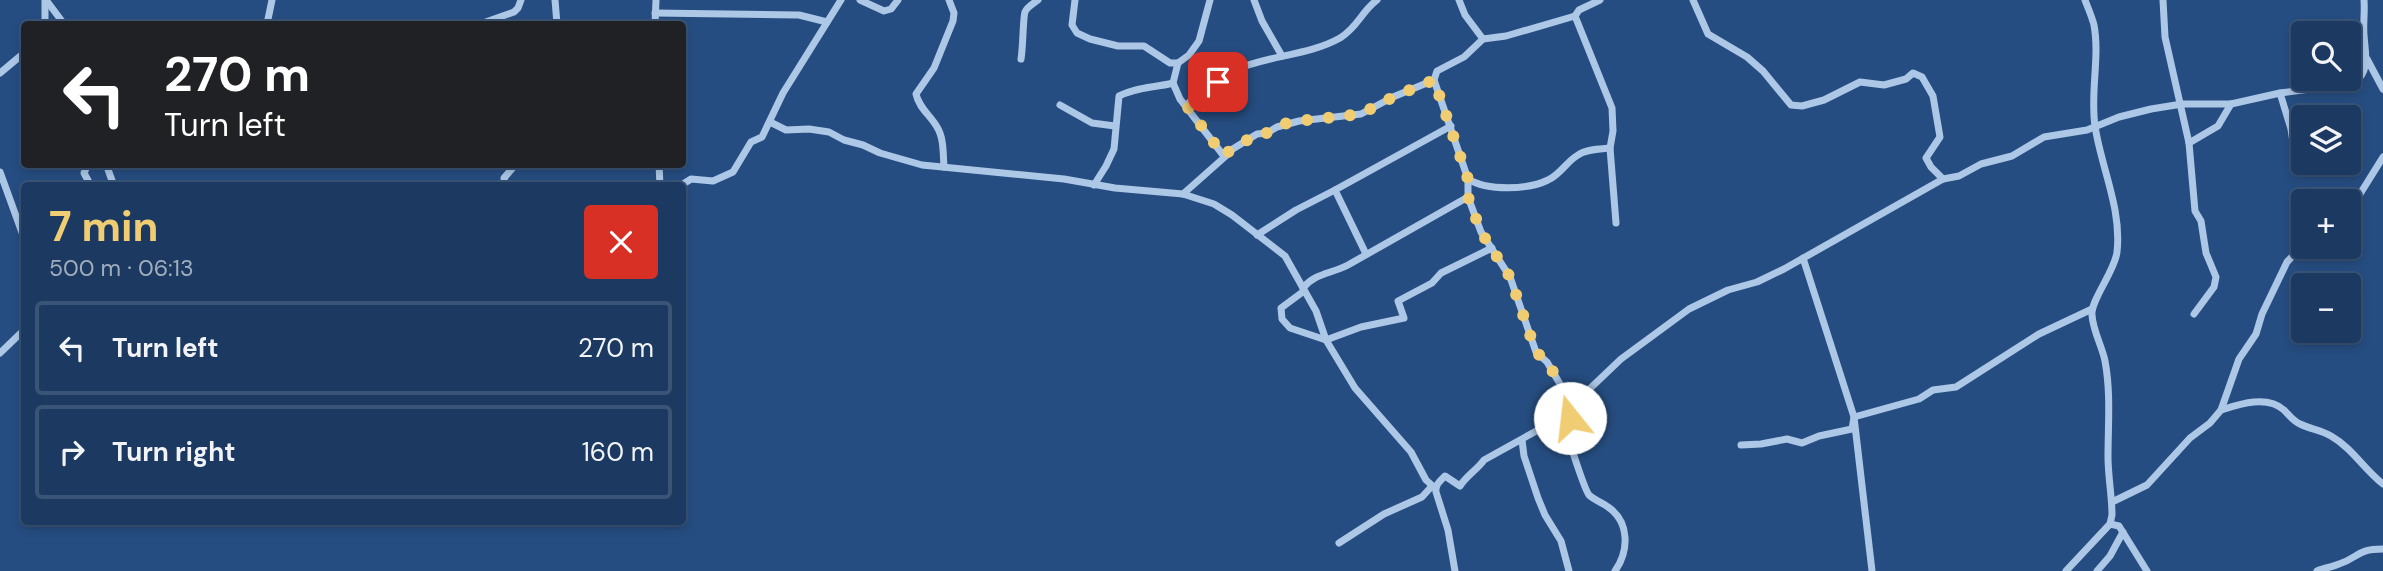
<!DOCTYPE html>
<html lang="en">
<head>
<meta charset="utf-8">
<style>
	body { margin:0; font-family:"DM Sans",sans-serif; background:#29456a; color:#f1f3f6; height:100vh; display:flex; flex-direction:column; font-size:26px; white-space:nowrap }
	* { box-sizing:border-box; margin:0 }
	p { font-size:23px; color:#a0adbd }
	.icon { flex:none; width:38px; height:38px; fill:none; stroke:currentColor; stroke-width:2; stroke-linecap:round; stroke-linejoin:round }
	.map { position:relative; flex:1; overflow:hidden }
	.sheet { position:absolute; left:21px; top:182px; width:665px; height:343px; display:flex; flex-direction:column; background:#1c3a61; border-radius:7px; box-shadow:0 4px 10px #0003,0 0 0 2px #3a5476 }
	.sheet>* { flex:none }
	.top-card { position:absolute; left:21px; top:21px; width:665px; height:147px; border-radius:7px; box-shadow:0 4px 10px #0003,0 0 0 2px #3a5476; background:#202124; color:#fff; overflow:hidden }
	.fabs { position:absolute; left:2291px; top:21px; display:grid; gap:14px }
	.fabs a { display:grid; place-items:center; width:70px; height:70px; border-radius:7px; background:#1c3a61; box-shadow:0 4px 10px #0003,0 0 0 2px #3a5476; font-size:35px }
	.pin { position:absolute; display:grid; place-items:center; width:60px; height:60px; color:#fff; margin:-30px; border-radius:14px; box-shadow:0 4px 10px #0006 }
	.me { position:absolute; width:77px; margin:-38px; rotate:344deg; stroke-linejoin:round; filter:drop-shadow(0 0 5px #0008) }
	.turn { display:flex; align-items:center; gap:24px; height:147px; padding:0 28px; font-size:32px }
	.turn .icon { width:91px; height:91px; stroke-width:2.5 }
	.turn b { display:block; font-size:49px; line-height:60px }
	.round { display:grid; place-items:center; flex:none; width:74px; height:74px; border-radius:7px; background:#29456a }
	.head { display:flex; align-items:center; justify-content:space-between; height:119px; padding:0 28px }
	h1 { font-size:42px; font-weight:700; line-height:52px; color:#f0cc72 }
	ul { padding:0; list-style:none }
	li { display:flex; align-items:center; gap:21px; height:94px; margin:0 14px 10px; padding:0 14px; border:4px solid #3a5476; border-radius:7px }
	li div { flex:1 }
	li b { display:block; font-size:26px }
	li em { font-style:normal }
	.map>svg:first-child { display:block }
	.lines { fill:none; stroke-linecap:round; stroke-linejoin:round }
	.street { stroke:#adc7e6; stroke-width:7 }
	.route { stroke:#f0cc72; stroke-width:12; stroke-dasharray:0 21.6 }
</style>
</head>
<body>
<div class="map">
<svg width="2383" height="571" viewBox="0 0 2383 571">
	<rect width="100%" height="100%" fill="#264d81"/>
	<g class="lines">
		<g class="street">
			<polyline points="46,0 64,24"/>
			<polyline points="555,0 557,24"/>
			<polyline points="860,0 884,11 891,9 898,0"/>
			<polyline points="1075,0 1072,25 1077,33 1090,39 1118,46 1144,46 1170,63 1178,63"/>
			<polyline points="1210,0 1199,41 1189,55 1178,63 1173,83 1180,99 1223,155 1257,134 1267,133 1277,127 1299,121 1361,114 1393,97 1434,80 1437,71 1464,57 1483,39 1506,36 1575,16 1579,10 1600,0"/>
			<polyline points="1254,0 1262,21 1282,56"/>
			<polyline points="1459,0 1465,15 1483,39"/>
			<polyline points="1693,0 1708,34 1747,57 1763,71 1791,105 1802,106 1824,100 1860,82 1884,85 1906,79 1913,73 1922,77 1933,96 1940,137 1926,158 1931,167 1943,179"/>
			<polyline points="2163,0 2165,37 2189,143 2195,211 2201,221 2206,253 2216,277 2214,287 2194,314"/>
			<polyline points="45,1 45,24"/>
			<polyline points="655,13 799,15 827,22"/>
			<polyline points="1575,16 1612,108 1613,131 1610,148 1616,223"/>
			<polyline points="267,24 272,0"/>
			<polyline points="480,24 514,12 518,8 521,0"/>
			<polyline points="655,24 656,0"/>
			<path d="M1021,59C1023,49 1023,17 1025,12C1027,7 1034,3 1038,0"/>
			<polyline points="2367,59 2383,89"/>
			<polyline points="0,73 24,53"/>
			<path d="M1434,80L1468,179V197L1481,232L1510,277L1536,352L1547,362L1573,406C1571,414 1567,424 1568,433C1568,440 1585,490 1589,495C1594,500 1603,503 1608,507C1630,522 1629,551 1615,571"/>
			<polyline points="2280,93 2291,129 2296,163"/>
			<polyline points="1060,105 1092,123 1115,126"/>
			<path d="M1186,105C1201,94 1218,77 1235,70C1268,55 1308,56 1340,38C1358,27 1361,12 1377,0"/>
			<polyline points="770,122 786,130 809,129 829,132 844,140 863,145 880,153 922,165 1064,179 1115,188 1183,194 1214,204 1232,215 1285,256 1316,311 1326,340 1355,388 1411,452 1426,480 1435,488"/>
			<polyline points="2189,143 2218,126 2231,104"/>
			<polyline points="88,164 84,173 90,184 93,186"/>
			<polyline points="106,164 114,186"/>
			<polyline points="659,164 660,186"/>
			<path d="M944,167C943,154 944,138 937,127C930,115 919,108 916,94L934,68L953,21L954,13L949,0"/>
			<polyline points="0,172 24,238"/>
			<path d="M1468,179C1487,191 1528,190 1548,180C1560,175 1567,161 1578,155C1586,149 1600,149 1610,148"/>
			<path d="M1094,185L1106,166L1114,149L1119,96C1137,87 1153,88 1173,83"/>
			<polyline points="505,186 504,178 516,164"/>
			<polyline points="680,186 691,179 713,181 733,172 751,142 762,137 783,93 841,0"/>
			<polyline points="1183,194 1227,155"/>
			<polyline points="2348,205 2360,194 2383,157"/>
			<polyline points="1257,235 1296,210 1335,190"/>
			<polyline points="1366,254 1335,190 1451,126"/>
			<polyline points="1803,258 1854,417 1872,571"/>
			<path d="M1303,288C1315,273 1331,274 1348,265L1468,197"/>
			<polyline points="1304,291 1281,308 1282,319 1290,328 1326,340 1361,327 1404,318 1398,301 1432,283 1441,273 1492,248"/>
			<polyline points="0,353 24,330"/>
			<path d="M2221,410C2240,404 2267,395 2284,410C2289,415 2293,421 2300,424C2310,429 2321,430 2331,436C2352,448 2364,469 2383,484"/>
			<polyline points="1522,440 1524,456 1538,498 1545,515 1561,541 1569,571"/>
			<polyline points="1741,445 1761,444 1787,439 1802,443 1819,436 1852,429 1854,417 1919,399 1933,390 1956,387 2039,334 2092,309"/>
			<polyline points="2112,502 2147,485 2190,438 2210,423 2221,410 2239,359 2256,334 2262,314 2287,262 2303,245"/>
			<polyline points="2110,524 2119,526 2147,571"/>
			<polyline points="1339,543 1384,514 1422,497 1432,486"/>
			<path d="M1455,571L1448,530L1436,492C1435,485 1440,481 1445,476L1460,486C1467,475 1477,470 1484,460L1558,419L1621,359L1689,309L1728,290L1757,282L1784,269L1943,179L1959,176L1981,164L2012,156L2044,137L2087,130L2119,117L2151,109L2182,104H2231L2280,93L2354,83C2371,71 2365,53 2364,35C2363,23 2365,12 2364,0"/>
			<path d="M2066,571L2110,524L2112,515C2112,496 2108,476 2108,457C2108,425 2111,393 2105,361C2102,346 2093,331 2092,315C2090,301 2115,271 2117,252C2122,209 2101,167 2095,126C2090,92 2100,58 2094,25C2092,17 2088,8 2085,0"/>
			<polyline points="2097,571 2110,556 2123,532"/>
			<path d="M2317,571C2324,568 2332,567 2339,564C2360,557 2356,549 2383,549"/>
		</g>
	</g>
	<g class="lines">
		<polyline class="route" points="1218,82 1186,105 1223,155 1257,134 1267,133 1277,127 1290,122 1361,114 1393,97 1434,80 1468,179 1468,197 1481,232 1510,277 1536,352 1547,362 1573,405 1570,418"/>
	</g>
</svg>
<div class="fabs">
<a><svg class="icon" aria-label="search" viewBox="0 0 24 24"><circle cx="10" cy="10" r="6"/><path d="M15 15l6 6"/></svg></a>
<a><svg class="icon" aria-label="layers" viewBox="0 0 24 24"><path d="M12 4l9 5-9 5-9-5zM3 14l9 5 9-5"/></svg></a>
<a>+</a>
<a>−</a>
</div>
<div class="pin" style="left:1218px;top:82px;background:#d93025"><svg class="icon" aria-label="arrive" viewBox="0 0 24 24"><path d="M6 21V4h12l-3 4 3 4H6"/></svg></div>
<svg class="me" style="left:1570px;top:418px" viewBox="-20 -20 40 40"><circle r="19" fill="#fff"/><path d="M0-13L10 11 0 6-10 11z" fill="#f0cc72"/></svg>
<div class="top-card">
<div class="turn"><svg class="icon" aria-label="left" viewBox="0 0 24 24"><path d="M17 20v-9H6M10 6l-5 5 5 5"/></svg><div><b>270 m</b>Turn left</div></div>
</div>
<section class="sheet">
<div class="head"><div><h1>7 min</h1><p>500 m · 06:13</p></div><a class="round" style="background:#d93025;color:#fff"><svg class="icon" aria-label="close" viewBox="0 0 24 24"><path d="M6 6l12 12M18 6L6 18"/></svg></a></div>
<ul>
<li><svg class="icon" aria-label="left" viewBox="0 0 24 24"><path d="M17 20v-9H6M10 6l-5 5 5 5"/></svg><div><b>Turn left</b></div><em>270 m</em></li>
<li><svg class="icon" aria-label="right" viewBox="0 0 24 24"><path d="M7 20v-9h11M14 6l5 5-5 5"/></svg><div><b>Turn right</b></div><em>160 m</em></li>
</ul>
</section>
</div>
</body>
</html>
